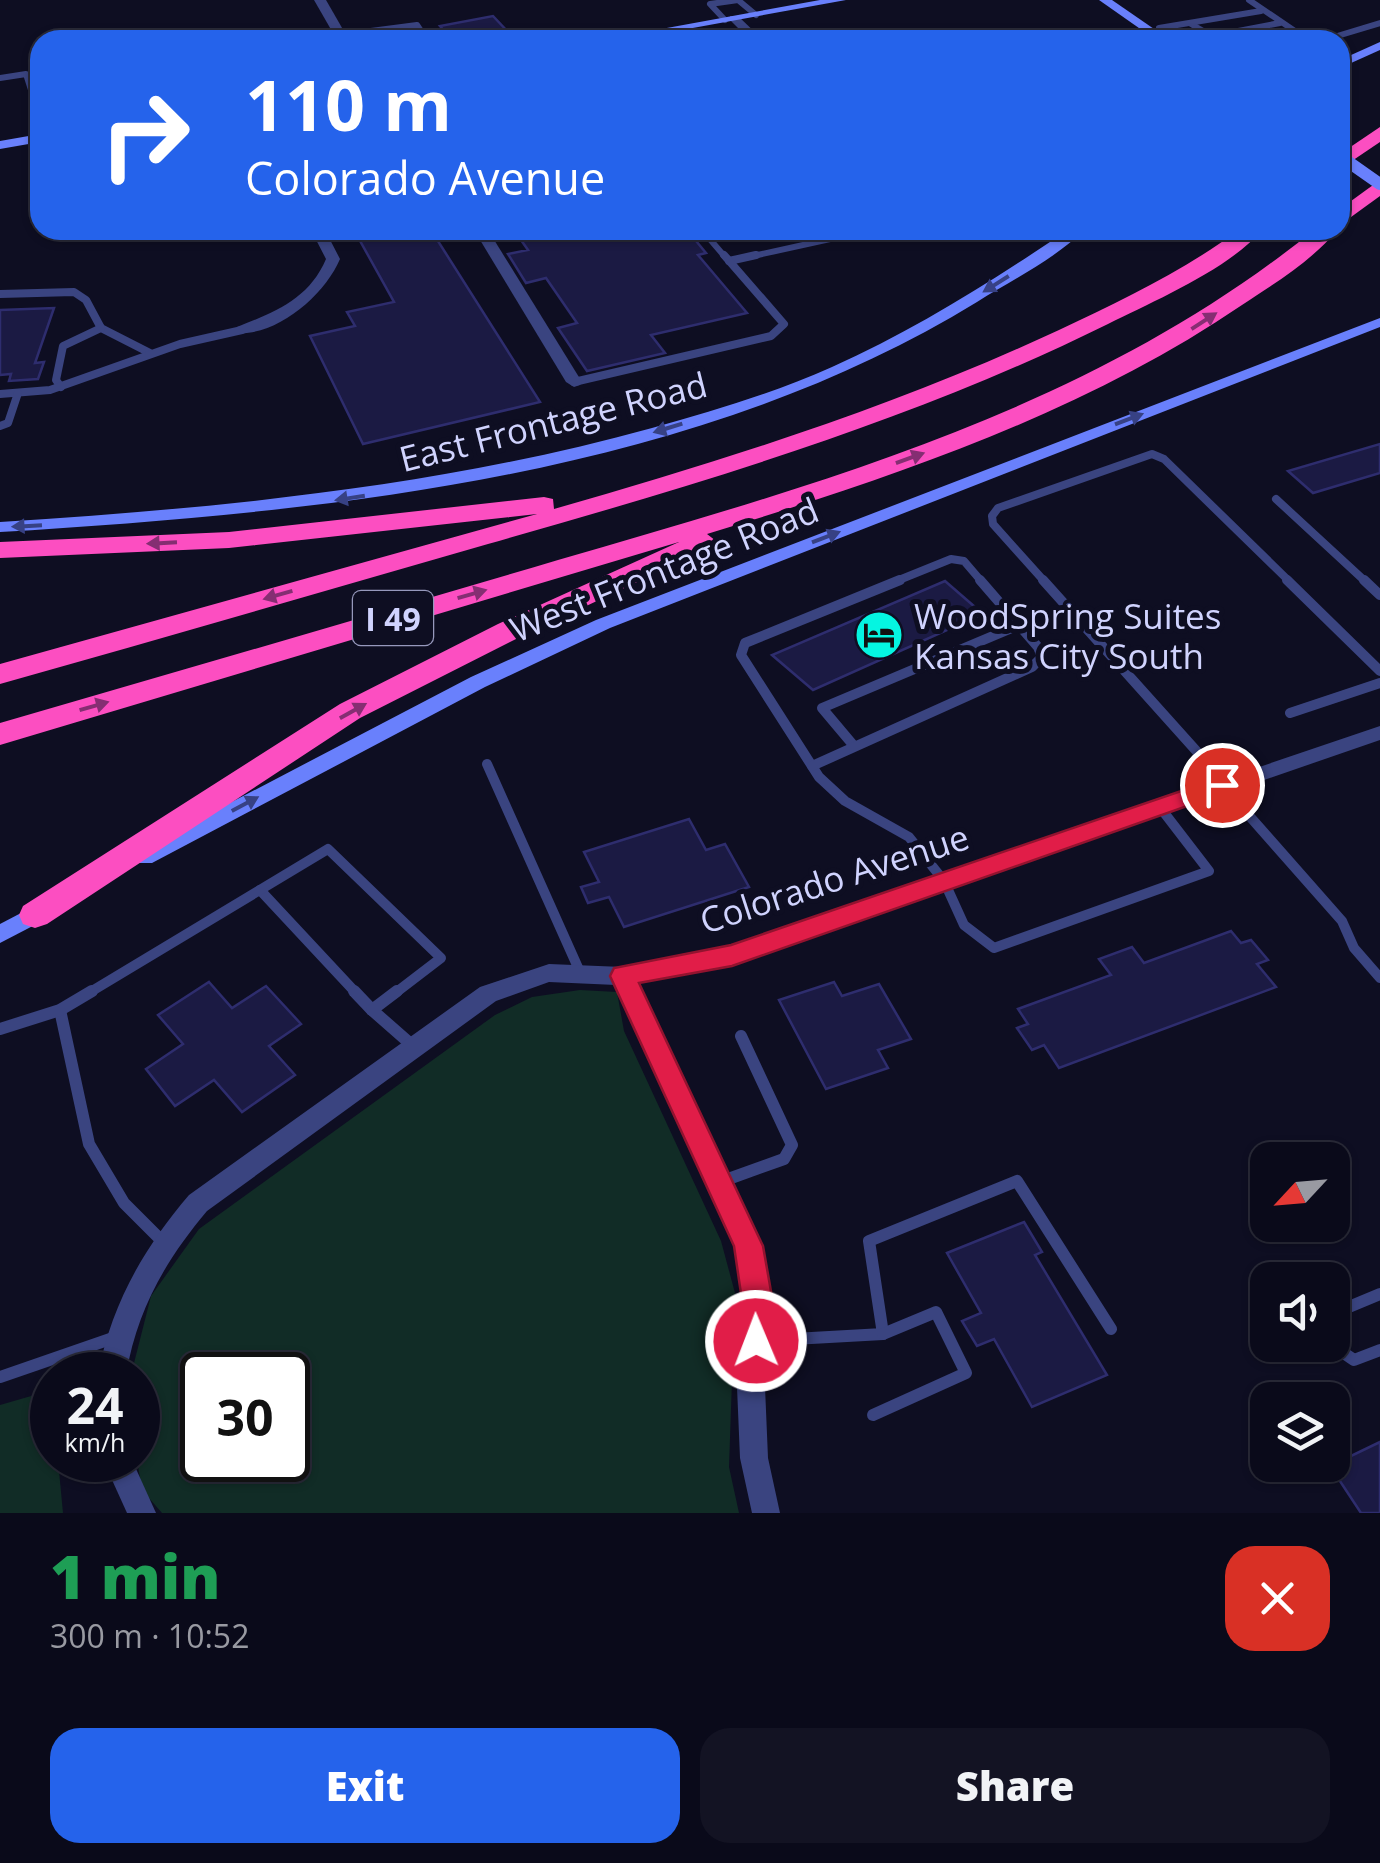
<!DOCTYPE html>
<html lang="en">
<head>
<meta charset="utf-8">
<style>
	body { margin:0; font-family:"Open Sans",sans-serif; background:#131323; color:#f1f3f6; height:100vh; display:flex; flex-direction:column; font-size:38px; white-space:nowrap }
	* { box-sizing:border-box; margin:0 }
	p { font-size:32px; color:#999aa2 }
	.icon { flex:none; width:55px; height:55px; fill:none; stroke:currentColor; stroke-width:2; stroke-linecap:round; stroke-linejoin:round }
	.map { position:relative; height:1513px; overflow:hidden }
	.sheet { display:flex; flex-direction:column; background:#0a0a1a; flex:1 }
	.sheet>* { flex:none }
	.hud { position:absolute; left:30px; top:30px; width:1320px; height:210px; border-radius:30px; box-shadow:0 2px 8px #0004,0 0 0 2px #2a2b39; background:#2563eb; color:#fff; overflow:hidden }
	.needle { width:65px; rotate:244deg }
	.fabs { position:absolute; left:1250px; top:1142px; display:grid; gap:20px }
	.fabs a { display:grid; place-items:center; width:100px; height:100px; border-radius:20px; background:#0a0a1a; box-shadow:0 2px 8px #0004,0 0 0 2px #2a2b39; font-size:50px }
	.speed { position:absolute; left:30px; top:1352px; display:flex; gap:20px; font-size:50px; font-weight:700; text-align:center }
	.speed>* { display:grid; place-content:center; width:130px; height:130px; border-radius:50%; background:#0a0a1a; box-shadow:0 2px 8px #0004,0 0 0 2px #2a2b39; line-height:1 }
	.speed small { font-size:25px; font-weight:400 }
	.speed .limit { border:5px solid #111; border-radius:15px; background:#fff; color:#111 }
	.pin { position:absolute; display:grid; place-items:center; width:85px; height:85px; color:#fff; margin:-42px; border:5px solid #fff; border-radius:50%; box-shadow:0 2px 10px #0007 }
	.me { position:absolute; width:110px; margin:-55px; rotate:359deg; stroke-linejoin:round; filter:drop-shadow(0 0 8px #0008) }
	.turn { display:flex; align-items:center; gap:35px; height:210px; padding:0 50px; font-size:45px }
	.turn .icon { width:130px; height:130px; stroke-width:2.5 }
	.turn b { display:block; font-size:70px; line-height:85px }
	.round { display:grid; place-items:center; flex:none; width:105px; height:105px; border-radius:30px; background:#131323 }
	.overview { display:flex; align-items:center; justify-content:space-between; height:170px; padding:0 50px }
	h1 { font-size:60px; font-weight:800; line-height:75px; color:#1e9e55 }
	.button { display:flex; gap:20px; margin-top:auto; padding:20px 50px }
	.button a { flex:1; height:115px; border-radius:30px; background:#2563eb; color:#fff; font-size:40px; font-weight:800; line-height:115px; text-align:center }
	.button a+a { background:#131323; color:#f1f3f6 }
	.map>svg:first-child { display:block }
	.green { fill:#112c26; fill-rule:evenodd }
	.building { fill:#1b1a43; stroke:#2e2d6e; stroke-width:2.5 }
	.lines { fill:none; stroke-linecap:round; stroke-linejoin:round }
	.lane-far3 { stroke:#3a4480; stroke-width:6 }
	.lane-far2 { stroke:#3a4480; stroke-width:8 }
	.lane-far1 { stroke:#3a4480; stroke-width:10 }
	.lane { stroke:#3a4480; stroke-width:12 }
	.street { fill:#3a4480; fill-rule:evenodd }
	.secondary { fill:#6980fc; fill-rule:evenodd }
	.highway { fill:#fc4ec1; fill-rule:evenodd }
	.secondary-bridge { stroke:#6980fc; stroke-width:12 }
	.oneway { fill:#374184 }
	.oneway2 { fill:#852e72 }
	.route { fill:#e11d48; stroke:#92132f; stroke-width:2.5 }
	.labels { text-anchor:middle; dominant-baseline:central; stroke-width:10; stroke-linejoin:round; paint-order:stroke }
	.shield { fill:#0e0e22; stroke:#9698bc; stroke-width:2.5 }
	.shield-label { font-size:32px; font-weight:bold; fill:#d0d3fe }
	.street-label { font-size:35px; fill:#d0d3fe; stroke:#0e0e22 }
	.poi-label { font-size:35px; fill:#d0d3fe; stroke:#0e0e22; text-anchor:start }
</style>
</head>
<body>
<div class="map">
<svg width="1380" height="1513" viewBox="0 0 1380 1513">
	<rect width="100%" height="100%" fill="#0e0e22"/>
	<g class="green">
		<path d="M580,990L617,992L624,1031L721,1241L735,1293L729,1467L739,1513H162L142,1490L137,1460L138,1375H131L151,1296L199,1229L495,1015L532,997ZM202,1375H288V1460H202Z"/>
		<polygon points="52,1390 52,1460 58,1460 63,1513 0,1513 0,1405"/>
	</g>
	<g class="building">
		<polygon points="493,16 508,32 452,40 440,26"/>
		<polygon points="354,230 431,230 540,402 363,444 310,336 355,326 347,312 394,302"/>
		<polygon points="514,230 687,230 706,253 698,255 747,313 651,335 665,353 587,371 558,328 577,323 546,278 526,283 508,254 528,250"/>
		<polygon points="54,308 35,363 44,362 38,379 9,381 11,374 0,375 0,310"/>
		<polygon points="1380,444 1380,473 1313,493 1288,471"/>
		<polygon points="945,581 983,614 813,690 772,655"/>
		<polygon points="689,819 706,850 725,844 749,887 624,927 609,897 588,903 581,887 599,882 584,852"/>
		<polygon points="1231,931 1241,943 1251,940 1268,960 1257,964 1276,987 1059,1068 1044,1045 1032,1050 1017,1028 1028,1024 1018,1009 1111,975 1099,959 1132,947 1144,963"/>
		<polygon points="209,982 232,1008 266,986 301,1024 269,1046 295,1075 242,1112 214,1080 175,1106 146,1069 183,1044 158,1015"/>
		<polygon points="834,982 842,996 879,984 911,1039 878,1050 888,1068 826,1089 779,1000"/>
		<polygon points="1024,1222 1042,1252 1035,1255 1107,1375 1032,1407 994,1339 977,1346 962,1321 981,1313 947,1253"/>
		<polygon points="1380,1442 1380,1513 1361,1513 1330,1466"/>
	</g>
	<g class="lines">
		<g class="lane-far3">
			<polyline points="1249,0 1308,40"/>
			<polyline points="725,20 710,4 738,0 756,15"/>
			<polyline points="1191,24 1212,36 1280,23"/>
			<polyline points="1159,28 1261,11"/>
			<polyline points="340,35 417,25 427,40"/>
			<polyline points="1324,40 1380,23"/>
			<polyline points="0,78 26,74 40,118"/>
			<polyline points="702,230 726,258"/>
			<polyline points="744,258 871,230"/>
		</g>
		<g class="lane-far2">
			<polyline points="729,261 756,255"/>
			<polyline points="0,294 74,292 86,300 101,328 150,353"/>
			<polyline points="574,382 771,336 784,324 724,255"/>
			<polyline points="61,387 56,380 63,346 101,328"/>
			<polyline points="0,394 50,390 180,344 242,330"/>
			<polyline points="0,426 8,423 18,393"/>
			<polyline points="1276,499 1366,582"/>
			<polyline points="894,582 951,559 964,561 982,582"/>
			<polyline points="1045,582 993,524 992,516 998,508 1152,454 1164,459 1290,582"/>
		</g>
		<g class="lane-far1">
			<polyline points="900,580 745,643 741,655 819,777 845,801 909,837 944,881 964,925 994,948 1209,871 1159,806"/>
			<polyline points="1043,580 1226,784"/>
			<polyline points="1287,580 1380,671"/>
			<polyline points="1364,580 1380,595"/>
			<polyline points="1290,713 1380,683"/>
			<polyline points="854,746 822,708 1019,625"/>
			<polyline points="487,764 580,972"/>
			<polyline points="812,766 1032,667 1042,657 1038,647 980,580"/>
			<polyline points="1222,785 1342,921 1354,948 1380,978"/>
			<polyline points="260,890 357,994"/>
			<polyline points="87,994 328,849 441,958 394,994"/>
		</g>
		<g class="lane">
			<polyline points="354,991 372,1010"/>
			<polyline points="397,991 372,1010 413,1046"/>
			<polyline points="60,1010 89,1144 124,1203 163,1242"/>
			<polyline points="0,1029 60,1010 92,991"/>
			<polyline points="720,1182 784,1159 792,1145 741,1036"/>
			<polyline points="1332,1314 1380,1294"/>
			<polyline points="757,1341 883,1334 869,1241 1017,1181 1111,1329"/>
			<polyline points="1332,1345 1354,1360 1380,1350"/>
			<polyline points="0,1377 116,1337"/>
			<polyline points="873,1415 966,1373 936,1312 883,1334"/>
		</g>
		<g class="street">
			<polygon points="314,0 326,0 349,40 337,40"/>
			<polygon points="730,16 738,16 763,40 750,40 730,20"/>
			<path d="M311,230H325L340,259C325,295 277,336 237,333V327C275,312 309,299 326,259Z"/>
			<polygon points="474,230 488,230 582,382 580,385 574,387 566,382"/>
			<path d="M1380,726V740L740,961L637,982L761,1245L772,1314L765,1387L768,1458L780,1513H752L740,1458L737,1387L746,1314L735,1245L616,985L549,982L496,1001L207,1211C165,1261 137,1310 126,1375H98C111,1305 143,1249 189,1195L480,987L549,964L623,967L732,946Z"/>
			<polygon points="103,1460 132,1460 156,1513 127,1513"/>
		</g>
		<g class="secondary">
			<polygon points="820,0 846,0 627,40 601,40"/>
			<polygon points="1099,0 1112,0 1170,40 1156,40"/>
			<polygon points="1380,42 1380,50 1340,68 1340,60"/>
			<polygon points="40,134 40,142 0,149 0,141"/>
			<path d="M1068,230H1084C1055,259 1012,280 977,302C692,477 327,512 0,532V522C220,508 439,487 652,428C713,411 774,393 832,367C915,330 992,281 1068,230Z"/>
			<polygon points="1380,318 1380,327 610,628 485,687 152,863 138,863 134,857 138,851 471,677 596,620"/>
			<polygon points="44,901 52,904 55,910 52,916 0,943 0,924"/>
		</g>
		<g class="highway">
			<polygon points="1380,127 1380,142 1340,169 1340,154"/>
			<polygon points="1380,180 1380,196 1340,225 1340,209"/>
			<path d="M1239,230H1262C1229,269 1154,301 1108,324C910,422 699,484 488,544C325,591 163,638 0,684V664L537,514L229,548L0,558V542L229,532L544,497L553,499L554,509C726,460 896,406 1059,330C1121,301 1183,271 1239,230Z"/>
			<path d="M1314,230H1337C1313,260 1274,284 1242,305C1082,414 891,478 707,534L716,541L712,547L518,638L360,718L47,924L35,928L23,924L19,915L23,906L340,704L498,624L679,542L0,745V723C186,669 372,615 558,560C826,482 1094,408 1314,230Z"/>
		</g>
		<polyline class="secondary-bridge" points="1340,156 1380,184"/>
	</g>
	<defs><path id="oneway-solid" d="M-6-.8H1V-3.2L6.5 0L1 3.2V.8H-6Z" transform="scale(2.5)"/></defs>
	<g class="oneway">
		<use href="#oneway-solid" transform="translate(996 284) rotate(148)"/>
		<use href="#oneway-solid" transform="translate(1129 419) rotate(-21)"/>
		<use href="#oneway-solid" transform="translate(668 428) rotate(163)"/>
		<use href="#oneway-solid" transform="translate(350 498) rotate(171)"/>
		<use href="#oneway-solid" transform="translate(27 526) rotate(177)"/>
		<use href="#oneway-solid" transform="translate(826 537) rotate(-21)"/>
		<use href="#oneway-solid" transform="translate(245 804) rotate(-28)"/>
	</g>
	<g class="oneway2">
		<use href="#oneway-solid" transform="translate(1204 321) rotate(-33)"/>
		<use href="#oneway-solid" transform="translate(910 458) rotate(-20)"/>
		<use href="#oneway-solid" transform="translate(162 543) rotate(177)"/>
		<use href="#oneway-solid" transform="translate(472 594) rotate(-16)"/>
		<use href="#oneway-solid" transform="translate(278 595) rotate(164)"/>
		<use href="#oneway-solid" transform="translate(94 706) rotate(-16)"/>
		<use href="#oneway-solid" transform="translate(353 711) rotate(-29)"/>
	</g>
	<polygon class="route" points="1222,777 1230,779 1234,785 1230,791 732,966 639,983 763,1246 775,1314 767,1352 756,1356 745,1352 741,1341 744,1314 734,1246 610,976 614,968 731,945"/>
	<defs>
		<g id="hotel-disc" transform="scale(2.5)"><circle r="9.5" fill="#05f5e1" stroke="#0e0e22"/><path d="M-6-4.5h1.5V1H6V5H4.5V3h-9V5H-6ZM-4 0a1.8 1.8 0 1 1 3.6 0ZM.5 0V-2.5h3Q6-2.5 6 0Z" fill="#111"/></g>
	</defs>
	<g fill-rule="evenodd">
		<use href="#hotel-disc" x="879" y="635"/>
	</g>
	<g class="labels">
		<rect class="shield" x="353" y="591" width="80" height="54" rx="8"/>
		<g class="shield-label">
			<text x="393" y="618">I 49</text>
		</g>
		<g class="street-label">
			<text transform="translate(553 421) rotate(-14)">East Frontage Road</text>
			<text transform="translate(664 569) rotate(-22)">West Frontage Road</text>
			<text transform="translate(834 878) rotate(-18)">Colorado Avenue</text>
		</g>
		<g class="poi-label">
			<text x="914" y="615">WoodSpring Suites<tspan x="914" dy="40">Kansas City South</tspan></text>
		</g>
	</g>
</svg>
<div class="fabs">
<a><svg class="needle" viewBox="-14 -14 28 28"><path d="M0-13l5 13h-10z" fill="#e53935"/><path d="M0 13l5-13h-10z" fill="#999aa2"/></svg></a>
<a><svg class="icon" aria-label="sound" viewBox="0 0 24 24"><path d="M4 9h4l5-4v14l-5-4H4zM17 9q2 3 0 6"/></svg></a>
<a><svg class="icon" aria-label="layers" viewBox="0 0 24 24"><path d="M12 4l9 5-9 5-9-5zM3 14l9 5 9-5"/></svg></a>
</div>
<div class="speed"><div>24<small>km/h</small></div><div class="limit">30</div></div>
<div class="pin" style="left:1222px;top:785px;background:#d93025"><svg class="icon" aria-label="arrive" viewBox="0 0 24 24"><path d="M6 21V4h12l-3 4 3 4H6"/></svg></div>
<svg class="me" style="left:756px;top:1341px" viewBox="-20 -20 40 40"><circle r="17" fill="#e11d48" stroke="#fff" stroke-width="3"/><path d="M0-11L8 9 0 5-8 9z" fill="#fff"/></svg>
<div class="hud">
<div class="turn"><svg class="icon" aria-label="right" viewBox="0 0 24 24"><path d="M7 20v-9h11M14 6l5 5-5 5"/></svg><div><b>110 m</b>Colorado Avenue</div></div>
</div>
</div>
<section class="sheet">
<div class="overview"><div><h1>1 min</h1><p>300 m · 10:52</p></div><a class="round" style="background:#d93025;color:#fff"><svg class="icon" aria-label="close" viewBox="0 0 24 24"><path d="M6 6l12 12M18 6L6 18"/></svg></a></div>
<div class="button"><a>Exit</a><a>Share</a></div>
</section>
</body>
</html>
